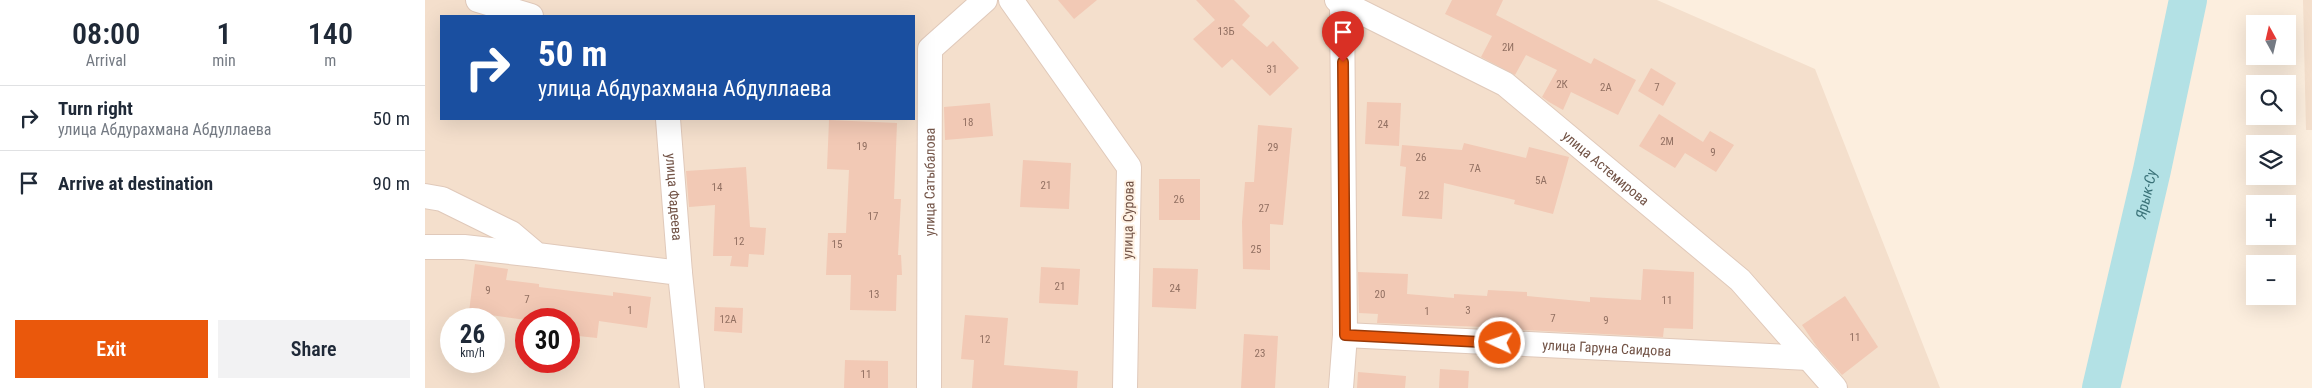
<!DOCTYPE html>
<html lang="en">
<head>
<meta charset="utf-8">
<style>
	body { margin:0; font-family:"Roboto Condensed",sans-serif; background:#f2f2f3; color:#1f2937; height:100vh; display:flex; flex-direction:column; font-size:19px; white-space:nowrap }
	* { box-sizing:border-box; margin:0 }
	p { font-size:16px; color:#747a83 }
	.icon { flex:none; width:28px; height:28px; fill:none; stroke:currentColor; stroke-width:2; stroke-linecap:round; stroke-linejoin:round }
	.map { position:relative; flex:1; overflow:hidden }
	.side { display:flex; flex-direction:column; background:#fff; width:425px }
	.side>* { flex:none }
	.banner { position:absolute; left:15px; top:15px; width:475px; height:105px; border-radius:0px; box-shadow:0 5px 20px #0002; background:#1a4fa0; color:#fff; overflow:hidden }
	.needle { width:32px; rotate:352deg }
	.tools { position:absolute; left:1821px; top:15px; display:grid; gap:10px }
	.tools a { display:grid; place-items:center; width:50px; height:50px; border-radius:0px; background:#fff; box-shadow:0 5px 20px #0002; font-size:25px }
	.speed { position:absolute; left:15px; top:308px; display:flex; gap:10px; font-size:25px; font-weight:700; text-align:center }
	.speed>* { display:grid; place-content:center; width:65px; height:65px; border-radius:50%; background:#fff; box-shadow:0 5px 20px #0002; line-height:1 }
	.speed small { font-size:12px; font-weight:400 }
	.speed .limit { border:8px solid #d22; background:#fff; color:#111 }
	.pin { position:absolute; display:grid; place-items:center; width:42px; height:42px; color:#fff; margin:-51px -21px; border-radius:50% 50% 50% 0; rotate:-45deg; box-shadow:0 0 5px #0007 }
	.pin .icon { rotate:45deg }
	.me { position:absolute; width:55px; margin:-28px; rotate:273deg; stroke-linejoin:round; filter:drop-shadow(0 0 4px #0008) }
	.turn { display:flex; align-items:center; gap:18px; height:105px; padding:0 15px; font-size:22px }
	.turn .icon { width:65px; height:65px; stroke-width:2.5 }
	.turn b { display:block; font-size:35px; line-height:42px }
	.eta { display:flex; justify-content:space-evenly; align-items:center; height:85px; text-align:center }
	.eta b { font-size:30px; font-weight:600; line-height:35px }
	.primary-button { display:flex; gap:10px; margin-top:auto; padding:10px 15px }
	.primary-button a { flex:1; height:58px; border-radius:0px; background:#ea580c; color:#fff; font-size:20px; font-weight:600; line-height:58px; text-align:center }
	.primary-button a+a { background:#f2f2f3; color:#1f2937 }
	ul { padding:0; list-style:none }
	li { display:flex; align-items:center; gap:15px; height:65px; padding:0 15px; border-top:1px solid #e0e1e3 }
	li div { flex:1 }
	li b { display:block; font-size:19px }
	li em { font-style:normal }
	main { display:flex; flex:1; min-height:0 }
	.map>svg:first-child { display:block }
	.residential { fill:#f4dfcc; fill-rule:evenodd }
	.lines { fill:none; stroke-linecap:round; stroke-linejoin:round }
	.river { stroke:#b3e1e5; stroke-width:38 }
	.building { fill:#f2c9b5 }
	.minor-casing { stroke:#e0c9ba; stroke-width:26 }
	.minor { stroke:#fff; stroke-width:24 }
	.route-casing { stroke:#983908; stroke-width:12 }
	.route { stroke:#ea580c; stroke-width:9 }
	.labels { text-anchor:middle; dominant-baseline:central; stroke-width:4; stroke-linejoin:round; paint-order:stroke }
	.number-label { font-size:11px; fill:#927062 }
	.street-label { font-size:14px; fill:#725346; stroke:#fff2e4 }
	.water-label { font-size:15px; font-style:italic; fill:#3a7278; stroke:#fff2e4 }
</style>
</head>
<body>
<main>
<section class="side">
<div class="eta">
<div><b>08:00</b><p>Arrival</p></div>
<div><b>1</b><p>min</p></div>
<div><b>140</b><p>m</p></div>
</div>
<ul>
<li><svg class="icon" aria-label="right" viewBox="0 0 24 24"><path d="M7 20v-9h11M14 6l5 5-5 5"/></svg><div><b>Turn right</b><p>улица Абдурахмана Абдуллаева</p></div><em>50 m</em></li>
<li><svg class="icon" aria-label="arrive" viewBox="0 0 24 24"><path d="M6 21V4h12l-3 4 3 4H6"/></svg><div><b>Arrive at destination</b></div><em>90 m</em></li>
</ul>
<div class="primary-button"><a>Exit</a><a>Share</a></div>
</section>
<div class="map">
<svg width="1887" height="388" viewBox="0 0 1887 388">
	<rect width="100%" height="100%" fill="#fceede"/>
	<g class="residential">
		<path d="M0,0H1232L1390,69L1515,388H0ZM16,16H489V119H16ZM26,319H69V361H26ZM101,319H144V361H101Z"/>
		<polygon points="1878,0 1887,0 1887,130 1881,130"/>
	</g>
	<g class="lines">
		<path class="river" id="s1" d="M1676,388L1727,170L1763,0"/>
	</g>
	<g class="building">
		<polygon points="633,0 672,0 649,19"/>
		<polygon points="771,0 809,0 825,16 817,25 842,47 848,41 874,68 845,96 807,59 797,68 768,39 790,20"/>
		<polygon points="1027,0 1078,0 1071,15 1166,64 1169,58 1211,80 1193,115 1146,92 1138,110 1124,102 1117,97 1132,70 1101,55 1090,75 1056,57 1067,36 1020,14"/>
		<polygon points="1226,68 1251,83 1238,106 1213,91"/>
		<polygon points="942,102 976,103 974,146 940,144"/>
		<polygon points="565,103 568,136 520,140 519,107"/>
		<polygon points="1234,114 1278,142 1285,131 1309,145 1291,172 1260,153 1250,168 1214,146"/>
		<polygon points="404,120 472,123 469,199 476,199 473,255 476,255 477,275 472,275 471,311 425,310 426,275 401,275 403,233 421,233 424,170 402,169"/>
		<polygon points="833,125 867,128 858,225 845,224 845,270 818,269 817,222 820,182 829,182"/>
		<polygon points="1039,143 1101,158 1104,147 1144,157 1128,214 1089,204 1090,200 1019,183 1017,219 977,216 981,167 975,166 977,145 1037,150"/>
		<polygon points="598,160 646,163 644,209 595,207"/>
		<polygon points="321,167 325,227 341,228 339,255 324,254 323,267 305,266 307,256 288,256 290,205 264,207 261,171"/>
		<rect x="734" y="179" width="41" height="41"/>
		<polygon points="50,264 83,269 81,280 114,284 114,287 188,296 188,292 226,297 222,328 174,321 172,338 144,335 144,319 101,316 101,320 44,312"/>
		<polygon points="616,267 655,269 653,305 614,303"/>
		<polygon points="728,268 773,269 771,309 727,307"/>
		<polygon points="1218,269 1269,272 1268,329 1239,328 1238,337 1060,328 1060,327 952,323 953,314 934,313 933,272 983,274 982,294 1029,298 1029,294 1062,296 1063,290 1102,292 1102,296 1165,302 1165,297 1216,300"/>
		<polygon points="1420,296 1453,347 1417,375 1392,347 1377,325"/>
		<polygon points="290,307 318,308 317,333 289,331"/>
		<polygon points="540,315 583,318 579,365 653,371 652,388 547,388 549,360 536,359"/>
		<polygon points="819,334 853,336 850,388 816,388"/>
		<polygon points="420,360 463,361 463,388 419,388"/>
		<polygon points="1015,369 1044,371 1043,388 1014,388"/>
		<polygon points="933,372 981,376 980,388 932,388"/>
	</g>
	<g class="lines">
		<g class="minor-casing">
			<g id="minor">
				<polyline points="53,0 106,16"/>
				<polyline points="586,0 704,167 700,388"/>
				<path id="s2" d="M912,0L1080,84L1315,280L1410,388"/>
				<path id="s3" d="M243,119L255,273"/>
				<polyline points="0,196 17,199 86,233 112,255 255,273 267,388"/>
				<polyline points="0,247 39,247 112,255"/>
				<path id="s4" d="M920,335L1384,358"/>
				<path id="s5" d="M504,388L505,49L560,0"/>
				<polyline points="916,388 920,335 917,4"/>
			</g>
		</g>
		<use href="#minor" class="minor"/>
	</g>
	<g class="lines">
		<g class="route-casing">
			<polyline id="route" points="918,62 920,335 1075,343"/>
		</g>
		<use href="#route" class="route"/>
	</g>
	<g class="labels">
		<g class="number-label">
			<text x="801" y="31">13Б</text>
			<text x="1083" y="47">2И</text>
			<text x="847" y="69">31</text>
			<text x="1137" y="84">2К</text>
			<text x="1181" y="87">2А</text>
			<text x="1232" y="87">7</text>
			<text x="543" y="122">18</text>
			<text x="958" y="124">24</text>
			<text x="1242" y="141">2М</text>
			<text x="437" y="146">19</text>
			<text x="848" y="147">29</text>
			<text x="1288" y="152">9</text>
			<text x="996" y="157">26</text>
			<text x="1050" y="168">7А</text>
			<text x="1116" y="180">5А</text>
			<text x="621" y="185">21</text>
			<text x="292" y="187">14</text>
			<text x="999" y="195">22</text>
			<text x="754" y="199">26</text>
			<text x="839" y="208">27</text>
			<text x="448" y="216">17</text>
			<text x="314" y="241">12</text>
			<text x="412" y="244">15</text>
			<text x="831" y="249">25</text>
			<text x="635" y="286">21</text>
			<text x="750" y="288">24</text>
			<text x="63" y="290">9</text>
			<text x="449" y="294">13</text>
			<text x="955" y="294">20</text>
			<text x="102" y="299">7</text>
			<text x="1242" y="300">11</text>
			<text x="205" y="310">1</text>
			<text x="1043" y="310">3</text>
			<text x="1002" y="311">1</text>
			<text x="1128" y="318">7</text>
			<text x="303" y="319">12А</text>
			<text x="1181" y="320">9</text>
			<text x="1430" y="337">11</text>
			<text x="560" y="339">12</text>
			<text x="835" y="353">23</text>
			<text x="441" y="374">11</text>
		</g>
		<g class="street-label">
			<text stroke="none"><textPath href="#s2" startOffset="319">улица Астемирова</textPath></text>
			<text stroke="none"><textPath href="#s5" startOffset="206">улица Сатыбалова</textPath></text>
			<text stroke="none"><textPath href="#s3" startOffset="78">улица Фадеева</textPath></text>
			<text transform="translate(703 220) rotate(-89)">улица Сурова</text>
			<text stroke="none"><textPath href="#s4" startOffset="262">улица Гаруна Саидова</textPath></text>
		</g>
		<g class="water-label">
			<text stroke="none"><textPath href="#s1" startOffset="199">Ярык-Су</textPath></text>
		</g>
	</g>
</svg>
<div class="tools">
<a><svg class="needle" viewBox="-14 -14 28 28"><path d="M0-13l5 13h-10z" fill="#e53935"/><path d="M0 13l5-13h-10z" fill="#747a83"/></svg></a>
<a><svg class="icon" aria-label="search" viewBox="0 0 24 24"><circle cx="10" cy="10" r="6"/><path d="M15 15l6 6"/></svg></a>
<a><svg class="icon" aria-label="layers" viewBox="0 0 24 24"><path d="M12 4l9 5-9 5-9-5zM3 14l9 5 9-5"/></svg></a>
<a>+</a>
<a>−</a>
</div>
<div class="speed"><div>26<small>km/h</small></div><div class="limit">30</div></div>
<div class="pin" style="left:918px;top:62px;background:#d93025"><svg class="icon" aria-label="arrive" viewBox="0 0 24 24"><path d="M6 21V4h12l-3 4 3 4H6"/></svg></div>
<svg class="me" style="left:1075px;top:343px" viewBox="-20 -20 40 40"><circle r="17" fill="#ea580c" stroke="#fff" stroke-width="3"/><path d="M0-11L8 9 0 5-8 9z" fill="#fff"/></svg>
<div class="banner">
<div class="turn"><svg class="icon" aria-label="right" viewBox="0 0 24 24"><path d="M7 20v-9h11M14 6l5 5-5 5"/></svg><div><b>50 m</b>улица Абдурахмана Абдуллаева</div></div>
</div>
</div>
</main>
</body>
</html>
